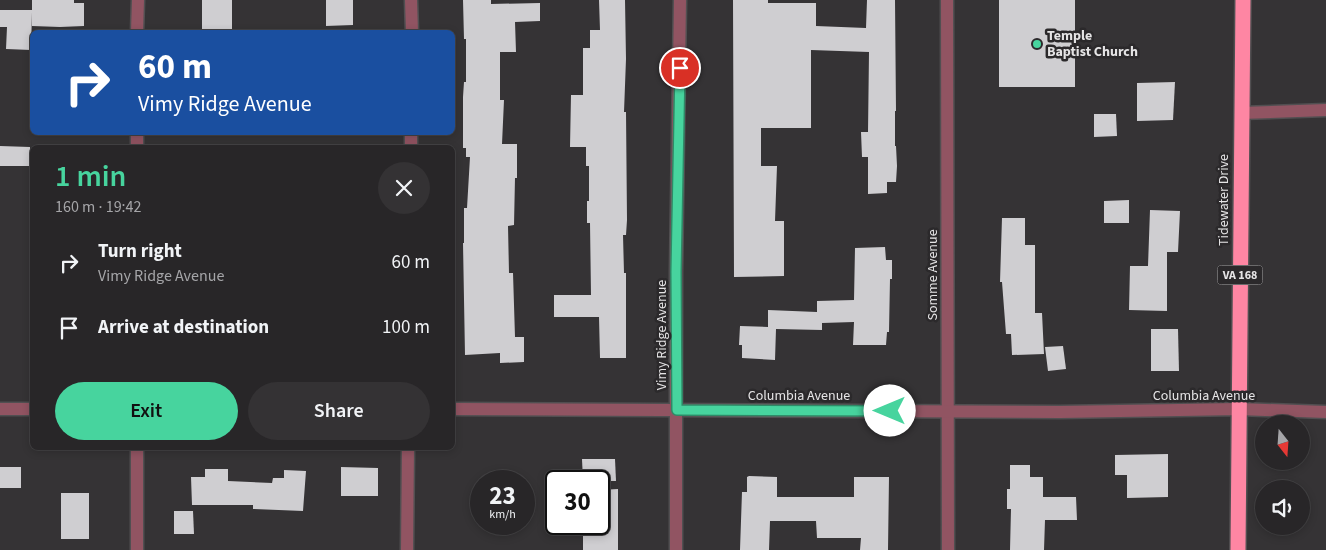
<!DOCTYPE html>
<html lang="en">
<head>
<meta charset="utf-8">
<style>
	body { margin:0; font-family:"Source Sans 3",sans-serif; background:#343234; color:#f1f3f6; height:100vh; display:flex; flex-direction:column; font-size:19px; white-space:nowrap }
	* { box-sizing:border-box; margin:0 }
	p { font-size:16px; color:#a5a5a8 }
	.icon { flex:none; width:28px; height:28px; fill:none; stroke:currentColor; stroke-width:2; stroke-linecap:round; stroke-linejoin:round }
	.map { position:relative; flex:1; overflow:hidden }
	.panel { position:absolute; left:30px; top:145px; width:425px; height:305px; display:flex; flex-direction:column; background:#282628; border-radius:8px; box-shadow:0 2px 8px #0003,0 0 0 1px #444345 }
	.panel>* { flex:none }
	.top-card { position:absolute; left:30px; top:30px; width:425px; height:105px; border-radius:8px; box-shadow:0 2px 8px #0003,0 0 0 1px #444345; background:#1a4fa0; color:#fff; overflow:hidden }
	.needle { width:32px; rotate:163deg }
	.buttons { position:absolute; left:1255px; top:415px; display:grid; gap:10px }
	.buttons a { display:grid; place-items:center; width:55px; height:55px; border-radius:50%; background:#282628; box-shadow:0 2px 8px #0003,0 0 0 1px #444345; font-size:25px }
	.speed { position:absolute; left:470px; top:470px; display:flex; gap:10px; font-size:25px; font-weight:700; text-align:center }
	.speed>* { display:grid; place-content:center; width:65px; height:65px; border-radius:50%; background:#282628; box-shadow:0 2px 8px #0003,0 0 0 1px #444345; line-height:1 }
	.speed small { font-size:12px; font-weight:400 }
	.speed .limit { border:2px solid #111; border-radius:8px; background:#fff; color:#111 }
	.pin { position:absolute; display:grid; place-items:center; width:42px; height:42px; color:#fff; margin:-21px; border:2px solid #fff; border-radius:50%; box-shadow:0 1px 5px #0007 }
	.me { position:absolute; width:55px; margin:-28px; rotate:270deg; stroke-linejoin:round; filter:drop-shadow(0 0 4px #0008) }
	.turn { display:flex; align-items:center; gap:18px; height:105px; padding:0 25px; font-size:22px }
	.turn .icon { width:65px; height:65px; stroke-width:2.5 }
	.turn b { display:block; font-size:35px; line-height:42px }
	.round { display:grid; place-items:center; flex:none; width:52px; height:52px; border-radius:26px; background:#343234 }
	.overview { display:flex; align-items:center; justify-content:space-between; height:85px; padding:0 25px }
	h1 { font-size:30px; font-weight:600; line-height:38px; color:#47d49e }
	.action { display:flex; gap:10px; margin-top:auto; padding:10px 25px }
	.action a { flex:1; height:58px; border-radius:30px; background:#47d49e; color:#111; font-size:20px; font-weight:600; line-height:58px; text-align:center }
	.action a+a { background:#343234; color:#f1f3f6 }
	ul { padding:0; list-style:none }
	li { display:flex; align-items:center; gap:15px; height:65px; padding:0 25px }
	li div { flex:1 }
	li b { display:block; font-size:19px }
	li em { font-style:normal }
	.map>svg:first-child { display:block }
	.building { fill:#cfced1 }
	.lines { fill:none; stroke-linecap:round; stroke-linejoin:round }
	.minor-casing { stroke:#514f51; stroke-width:15 }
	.highway-casing { stroke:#514f51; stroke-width:18 }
	.minor { stroke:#915462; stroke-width:12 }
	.highway { stroke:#fe86a3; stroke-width:15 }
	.route-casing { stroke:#2e8a67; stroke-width:12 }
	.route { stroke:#47d49e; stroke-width:9 }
	.poi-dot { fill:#47d49e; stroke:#2b292b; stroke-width:2 }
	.labels { text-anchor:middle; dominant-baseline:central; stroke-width:5; stroke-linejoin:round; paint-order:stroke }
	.shield { fill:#2b292b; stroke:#adacad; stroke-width:1 }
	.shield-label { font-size:12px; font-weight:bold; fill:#e5e4e5 }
	.poi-label { font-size:14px; font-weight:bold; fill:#e5e4e5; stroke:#2b292b; text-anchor:start }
	.street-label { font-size:14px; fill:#e5e4e5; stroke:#2b292b }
</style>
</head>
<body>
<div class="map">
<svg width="1326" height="550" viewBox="0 0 1326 550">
	<rect width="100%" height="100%" fill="#353335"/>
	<g class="building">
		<polygon points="32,0 74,0 74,3 84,3 84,26 60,27 32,26 32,12 31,50 6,49 7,27 0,27 0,10 32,10"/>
		<rect x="202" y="0" width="30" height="32"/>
		<polygon points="326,0 353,0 353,25 326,26"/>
		<polygon points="463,0 491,0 491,4 540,3 540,21 515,22 516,52 500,52 500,100 504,100 502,144 517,144 517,178 515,178 514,225 508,226 509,273 513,273 515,337 524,337 524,362 500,363 500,353 465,355 463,243 464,243 464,208 467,208 470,157 466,157 466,148 463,148 463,97 464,82 466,82 466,39 464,39"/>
		<polygon points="599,0 625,0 626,59 624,112 626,112 627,220 626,235 623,235 624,273 626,273 626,358 600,358 599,317 554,317 554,295 591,295 590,223 587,223 587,201 589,201 589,166 586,166 586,147 570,147 571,95 583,95 583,48 590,48 590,30 600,30"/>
		<polygon points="733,0 768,0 768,3 816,3 816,26 866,28 867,0 895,0 896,111 895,111 895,146 896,146 897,166 896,182 887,182 887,193 868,194 868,157 862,157 861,132 868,132 869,52 811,50 811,128 761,128 761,166 777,166 775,221 784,221 784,276 734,277"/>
		<rect x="999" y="0" width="76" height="87"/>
		<polygon points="1175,82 1173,120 1137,121 1137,83"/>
		<polygon points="1094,114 1116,114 1117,136 1094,137"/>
		<polygon points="0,146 30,147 30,166 0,166"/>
		<polygon points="1129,200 1129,223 1104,223 1104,201"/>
		<polygon points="1150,210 1180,211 1178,252 1167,252 1167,311 1129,310 1130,266 1148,266"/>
		<polygon points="1002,218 1025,218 1025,245 1035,245 1035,313 1042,313 1044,354 1012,355 1011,334 1006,334 1002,282 1000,282"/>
		<polygon points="885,247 886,260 892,260 892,279 890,279 889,332 887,332 886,345 853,345 854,322 822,323 822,330 776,329 775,360 742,358 742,345 739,345 740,326 768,327 768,310 817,312 817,301 854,300 855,248"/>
		<polygon points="1151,329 1178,329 1179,371 1151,371"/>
		<polygon points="1063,346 1066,369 1048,371 1045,347"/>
		<polygon points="1168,454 1168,497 1127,498 1127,475 1115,475 1115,455"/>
		<polygon points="582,459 615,459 616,481 583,481"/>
		<polygon points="1010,465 1030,465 1030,477 1043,477 1043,497 1076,497 1077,520 1045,520 1044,550 1010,550 1011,509 1007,509 1007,489 1010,489"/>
		<rect x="0" y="467" width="21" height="21"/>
		<polygon points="341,467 378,468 378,496 341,496"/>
		<polygon points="205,469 228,469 228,481 272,483 273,478 284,478 284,470 306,471 303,511 253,509 253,505 192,505 191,477 205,477"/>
		<polygon points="749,476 777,477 777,497 854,497 854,477 889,477 888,550 860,550 861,538 817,538 816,521 770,521 769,550 740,550 742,492 747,492 747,477"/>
		<polygon points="618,489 618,550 583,550 583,528 599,528 599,490"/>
		<rect x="61" y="493" width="28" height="46"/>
		<polygon points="174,511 193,511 194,534 174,534"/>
	</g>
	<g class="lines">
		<g class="minor-casing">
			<g id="minor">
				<polyline points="411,0 412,32"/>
				<polyline points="947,0 948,550"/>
				<polyline points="137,32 138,0"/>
				<polyline points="1241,113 1326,110"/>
				<polyline points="137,132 137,148"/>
				<polyline points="411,148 411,132"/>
				<polyline points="0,409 32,409"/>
				<polyline points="452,409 1060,412 1239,409 1326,412"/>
				<polyline points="137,448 137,550"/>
				<polyline points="407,550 408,448"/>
				<polyline points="676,550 676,272 680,0"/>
			</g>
		</g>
		<g class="highway-casing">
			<polyline id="highway" points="1238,550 1243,0"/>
		</g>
		<use href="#minor" class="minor"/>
		<use href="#highway" class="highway"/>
	</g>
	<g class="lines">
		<g class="route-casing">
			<polyline id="route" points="680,68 676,272 677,410 890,411"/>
		</g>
		<use href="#route" class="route"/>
	</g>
	<circle class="poi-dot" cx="1037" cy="44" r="5"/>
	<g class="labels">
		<rect class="shield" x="1217.5" y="265.5" width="45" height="19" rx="4"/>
		<g class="shield-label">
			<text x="1240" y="275">VA 168</text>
		</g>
		<g class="poi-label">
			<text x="1047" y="36">Temple<tspan x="1047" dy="16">Baptist Church</tspan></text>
		</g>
		<g class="street-label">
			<text transform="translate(1224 200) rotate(-90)">Tidewater Drive</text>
			<text transform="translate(933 275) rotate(-90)">Somme Avenue</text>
			<text transform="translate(662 335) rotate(-90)">Vimy Ridge Avenue</text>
			<text x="799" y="396">Columbia Avenue</text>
			<text x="1204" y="396">Columbia Avenue</text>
		</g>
	</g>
</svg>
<div class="buttons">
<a><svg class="needle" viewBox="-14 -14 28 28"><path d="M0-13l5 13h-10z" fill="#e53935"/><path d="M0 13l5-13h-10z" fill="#a5a5a8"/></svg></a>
<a><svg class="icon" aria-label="sound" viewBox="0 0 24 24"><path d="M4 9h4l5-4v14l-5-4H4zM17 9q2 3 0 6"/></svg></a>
</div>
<div class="speed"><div>23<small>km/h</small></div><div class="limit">30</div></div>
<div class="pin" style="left:680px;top:68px;background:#d93025"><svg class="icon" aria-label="arrive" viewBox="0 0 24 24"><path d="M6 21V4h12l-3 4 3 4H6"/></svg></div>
<svg class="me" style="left:890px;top:411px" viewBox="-20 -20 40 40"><circle r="19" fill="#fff"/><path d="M0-13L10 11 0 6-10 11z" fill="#47d49e"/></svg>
<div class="top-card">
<div class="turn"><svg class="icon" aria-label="right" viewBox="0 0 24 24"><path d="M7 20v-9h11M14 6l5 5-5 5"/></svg><div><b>60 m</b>Vimy Ridge Avenue</div></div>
</div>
<section class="panel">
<div class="overview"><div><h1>1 min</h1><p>160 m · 19:42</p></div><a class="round"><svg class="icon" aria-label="close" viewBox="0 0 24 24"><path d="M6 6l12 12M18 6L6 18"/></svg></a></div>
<ul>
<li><svg class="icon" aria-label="right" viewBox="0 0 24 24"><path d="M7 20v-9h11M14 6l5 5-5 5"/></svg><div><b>Turn right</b><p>Vimy Ridge Avenue</p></div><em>60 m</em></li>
<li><svg class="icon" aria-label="arrive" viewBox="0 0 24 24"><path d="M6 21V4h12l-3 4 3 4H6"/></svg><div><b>Arrive at destination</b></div><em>100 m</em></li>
</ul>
<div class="action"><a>Exit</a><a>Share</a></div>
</section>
</div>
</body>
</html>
